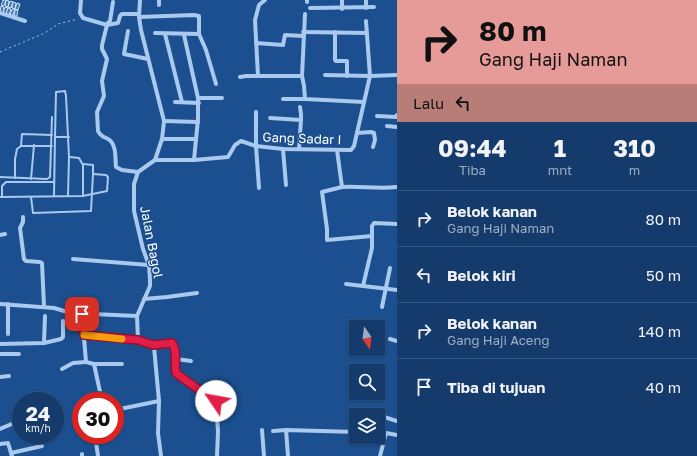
<!DOCTYPE html>
<html lang="id">
<head>
<meta charset="utf-8">
<style>
	body { margin:0; font-family:"Golos Text",sans-serif; background:#1d4271; color:#f1f3f6; height:100vh; display:flex; flex-direction:column; font-size:15px; white-space:nowrap }
	* { box-sizing:border-box; margin:0 }
	p { font-size:13px; color:#9dadc1 }
	.icon { flex:none; width:22px; height:22px; fill:none; stroke:currentColor; stroke-width:2; stroke-linecap:round; stroke-linejoin:round }
	.map { position:relative; flex:1; overflow:hidden }
	.panel { display:flex; flex-direction:column; background:#143b6b; width:300px }
	.panel>* { flex:none }
	.top-card { background:#e69b98; color:#111; overflow:hidden }
	.needle { width:26px; rotate:166deg }
	.fabs { position:absolute; left:349px; top:320px; display:grid; gap:8px }
	.fabs a { display:grid; place-items:center; width:36px; height:36px; border-radius:0px; background:#143b6b; box-shadow:0 1px 3px #0004,0 0 0 1px #33557e; font-size:20px }
	.speed { position:absolute; left:12px; top:392px; display:flex; gap:8px; font-size:20px; font-weight:700; text-align:center }
	.speed>* { display:grid; place-content:center; width:52px; height:52px; border-radius:50%; background:#143b6b; box-shadow:0 1px 3px #0004,0 0 0 1px #33557e; line-height:1 }
	.speed small { font-size:10px; font-weight:400 }
	.speed .limit { border:6px solid #d22; background:#fff; color:#111 }
	.pin { position:absolute; display:grid; place-items:center; width:34px; height:34px; color:#fff; margin:-17px; border-radius:8px; box-shadow:0 2px 6px #0006 }
	.me { position:absolute; width:44px; margin:-22px; rotate:303deg; stroke-linejoin:round; filter:drop-shadow(0 0 3px #0008) }
	.turn { display:flex; align-items:center; gap:14px; height:84px; padding:0 16px; font-size:18px }
	.turn .icon { width:52px; height:52px; stroke-width:2.5 }
	.turn b { display:block; font-size:28px; line-height:34px }
	.then { display:flex; align-items:center; height:38px; padding:0 16px; background:#0003; gap:8px; font-size:15px }
	.eta { display:flex; justify-content:space-evenly; align-items:center; height:68px; text-align:center }
	.eta b { font-size:24px; font-weight:700; line-height:28px }
	ul { padding:0; list-style:none }
	li { display:flex; align-items:center; gap:12px; height:56px; padding:0 16px; border-top:1px solid #33557e }
	li div { flex:1 }
	li b { display:block; font-size:15px }
	li em { font-style:normal }
	main { display:flex; flex:1; min-height:0 }
	.map>svg:first-child { display:block }
	.shadow { fill:#0007 }
	.building { fill:#4478b7; stroke:#cfe3fa }
	.lines { fill:none; stroke-linecap:round; stroke-linejoin:round }
	.path { stroke:#a9c9ee; stroke-width:1; stroke-dasharray:2 3; stroke-linecap:butt }
	.lane { stroke:#a9c9ee; stroke-width:2 }
	.street { stroke:#a9c9ee; stroke-width:4 }
	.route-casing { stroke:#92132f; stroke-width:10 }
	.route { stroke:#e11d48; stroke-width:7 }
	.slow { stroke:#f59e0b; stroke-width:7 }
	.labels { text-anchor:middle; dominant-baseline:central; stroke-width:3; stroke-linejoin:round; paint-order:stroke }
	.street-label { font-size:13px; fill:#fff; stroke:#1b4f8f }
</style>
</head>
<body>
<main>
<div class="map">
<svg width="397" height="456" viewBox="0 0 397 456">
	<rect width="100%" height="100%" fill="#1b4f8f"/>
	<polygon class="shadow" points="4,1 20,6 17,17 1,12"/>
	<g class="building">
		<polygon points="3,0 6,0 4,6 1,5"/>
		<polygon points="6,0 9,1 8,7 5,6"/>
		<polygon points="10,1 13,2 11,8 8,7"/>
		<polygon points="13,2 16,3 15,9 12,8"/>
		<polygon points="17,3 20,4 18,10 15,9"/>
		<polygon points="1,6 4,7 3,13 0,12"/>
		<polygon points="5,7 8,8 6,14 3,13"/>
		<polygon points="8,8 11,9 9,15 6,14"/>
		<polygon points="12,9 15,9 13,15 10,15"/>
		<polygon points="15,10 18,10 17,16 14,16"/>
	</g>
	<g class="lines">
		<polyline class="path" points="0,52 45,33 58,24 78,19"/>
		<g class="lane">
			<polyline points="55,137 56,92 65,91 66,96 69,157 68,196"/>
			<polyline points="21,146 22,134 52,135"/>
			<polyline points="70,157 79,158 83,165 83,196"/>
			<polyline points="0,177 47,179 50,177 52,117"/>
			<polyline points="15,178 15,159 17,149 21,146 52,146"/>
			<polyline points="31,179 34,145"/>
			<polyline points="54,196 55,137 69,137"/>
			<polyline points="0,197 83,196 107,191 108,177 106,175 93,174"/>
			<polyline points="2,197 2,186 6,182 54,182"/>
			<polyline points="31,197 33,213 91,211 93,174 93,165 83,164"/>
		</g>
		<g class="street">
			<path d="M81,0L80,13L83,18L107,25L102,45V49L107,59L102,81L104,96L97,112L98,131C100,136 104,137 108,139C117,144 115,159 116,167L122,170L138,172"/>
			<polyline points="140,0 139,17 141,30 164,121 162,139 155,160"/>
			<polyline points="342,0 342,9"/>
			<polyline points="307,2 307,0"/>
			<polyline points="159,5 159,0"/>
			<polyline points="310,8 374,7"/>
			<polyline points="366,8 366,0"/>
			<polyline points="0,13 25,21"/>
			<polyline points="305,14 302,76 304,86 305,99 364,102"/>
			<polyline points="139,17 194,15 199,16 199,34 206,50 216,84"/>
			<polyline points="107,24 110,21 113,2"/>
			<polyline points="107,25 118,23 120,16 122,14 139,14"/>
			<polyline points="128,31 124,54 148,59"/>
			<polyline points="303,32 367,33"/>
			<polyline points="335,32 335,60 336,61 347,61 347,76"/>
			<polyline points="155,33 199,34"/>
			<polyline points="165,34 182,102"/>
			<polyline points="184,35 198,98 198,119 194,160"/>
			<polyline points="256,43 283,45 285,35 303,36"/>
			<polyline points="325,75 370,76 366,21"/>
			<polyline points="258,76 255,20 259,5 265,0"/>
			<polyline points="240,77 246,76 302,76"/>
			<polyline points="198,98 222,98"/>
			<polyline points="283,99 305,99"/>
			<polyline points="175,102 199,103"/>
			<polyline points="300,107 301,114 301,120"/>
			<polyline points="256,112 256,146 259,188"/>
			<polyline points="377,116 396,117 397,115"/>
			<polyline points="270,118 301,120 299,149"/>
			<polyline points="164,121 198,122"/>
			<polyline points="387,126 397,127"/>
			<polyline points="357,133 371,132 374,133 375,140 373,147"/>
			<polyline points="162,139 196,139"/>
			<polyline points="283,149 286,185"/>
			<path d="M337,150L342,187C360,186 378,189 397,187"/>
			<polyline points="155,160 138,172 134,184 134,211 143,249 149,265 150,280 150,286 137,316 138,340 152,344 154,347 159,401 158,433 161,456"/>
			<polyline points="155,160 194,160 228,157 235,145 241,141 256,146 283,149 351,150 354,146 370,76 397,75"/>
			<polyline points="342,187 322,192 327,229 327,240 372,236"/>
			<polyline points="23,217 23,222 20,228 24,259 26,261 40,262 42,263 44,306"/>
			<polyline points="0,235 5,234"/>
			<polyline points="73,259 149,265"/>
			<polyline points="346,284 397,290"/>
			<polyline points="363,286 372,248 372,226 374,223 397,224"/>
			<polyline points="144,299 167,297 197,293"/>
			<polyline points="0,304 54,308 71,313 137,316"/>
			<polyline points="382,307 390,268"/>
			<polyline points="82,314 86,362 94,364 102,401"/>
			<polyline points="8,334 8,304"/>
			<polyline points="84,335 138,340"/>
			<polyline points="390,339 397,341"/>
			<polyline points="44,343 45,316"/>
			<polyline points="0,344 44,343 61,339 63,337 63,321"/>
			<polyline points="153,345 170,342 173,344 176,359 175,373 186,379 196,388 216,400 218,432 217,456"/>
			<polyline points="0,354 19,354"/>
			<polyline points="176,359 191,361"/>
			<polyline points="94,364 122,364"/>
			<polyline points="62,369 73,363 86,362"/>
			<polyline points="0,377 9,376"/>
			<polyline points="115,410 159,401"/>
			<polyline points="360,415 361,412 364,410 378,415"/>
			<polyline points="378,415 397,421"/>
			<polyline points="76,421 81,420"/>
			<polyline points="0,429 21,420"/>
			<polyline points="262,430 264,456"/>
			<polyline points="273,431 286,430"/>
			<polyline points="95,435 98,456"/>
			<polyline points="377,437 384,439"/>
			<polyline points="0,444 8,443 12,456"/>
			<polyline points="11,453 42,446"/>
			<polyline points="82,454 82,456"/>
			<polyline points="288,456 286,430 356,432"/>
			<polyline points="380,456 386,433 397,435"/>
		</g>
	</g>
	<g class="lines">
		<g class="route-casing">
			<path id="route" d="M82,314L84,335L138,340L153,345L172,343C178,351 174,363 176,373C188,382 201,392 215,399L216,401"/>
		</g>
		<use href="#route" class="route"/>
		<polyline class="slow" points="84,335 122,339"/>
	</g>
	<g class="labels">
		<g class="street-label">
			<text transform="translate(302 138) rotate(2)">Gang Sadar I</text>
			<text transform="translate(152 242) rotate(79)">Jalan Bagol</text>
		</g>
	</g>
</svg>
<div class="fabs">
<a><svg class="needle" viewBox="-14 -14 28 28"><path d="M0-13l5 13h-10z" fill="#e53935"/><path d="M0 13l5-13h-10z" fill="#9dadc1"/></svg></a>
<a><svg class="icon" aria-label="search" viewBox="0 0 24 24"><circle cx="10" cy="10" r="6"/><path d="M15 15l6 6"/></svg></a>
<a><svg class="icon" aria-label="layers" viewBox="0 0 24 24"><path d="M12 4l9 5-9 5-9-5zM3 14l9 5 9-5"/></svg></a>
</div>
<div class="speed"><div>24<small>km/h</small></div><div class="limit">30</div></div>
<div class="pin" style="left:82px;top:314px;background:#d93025"><svg class="icon" aria-label="arrive" viewBox="0 0 24 24"><path d="M6 21V4h12l-3 4 3 4H6"/></svg></div>
<svg class="me" style="left:216px;top:401px" viewBox="-20 -20 40 40"><circle r="19" fill="#fff"/><path d="M0-13L10 11 0 6-10 11z" fill="#e11d48"/></svg>
</div>
<section class="panel">
<div class="top-card">
<div class="turn"><svg class="icon" aria-label="right" viewBox="0 0 24 24"><path d="M7 20v-9h11M14 6l5 5-5 5"/></svg><div><b>80 m</b>Gang Haji Naman</div></div>
<div class="then">Lalu<svg class="icon" aria-label="left" viewBox="0 0 24 24"><path d="M17 20v-9H6M10 6l-5 5 5 5"/></svg></div>
</div>
<div class="eta">
<div><b>09:44</b><p>Tiba</p></div>
<div><b>1</b><p>mnt</p></div>
<div><b>310</b><p>m</p></div>
</div>
<ul>
<li><svg class="icon" aria-label="right" viewBox="0 0 24 24"><path d="M7 20v-9h11M14 6l5 5-5 5"/></svg><div><b>Belok kanan</b><p>Gang Haji Naman</p></div><em>80 m</em></li>
<li><svg class="icon" aria-label="left" viewBox="0 0 24 24"><path d="M17 20v-9H6M10 6l-5 5 5 5"/></svg><div><b>Belok kiri</b></div><em>50 m</em></li>
<li><svg class="icon" aria-label="right" viewBox="0 0 24 24"><path d="M7 20v-9h11M14 6l5 5-5 5"/></svg><div><b>Belok kanan</b><p>Gang Haji Aceng</p></div><em>140 m</em></li>
<li><svg class="icon" aria-label="arrive" viewBox="0 0 24 24"><path d="M6 21V4h12l-3 4 3 4H6"/></svg><div><b>Tiba di tujuan</b></div><em>40 m</em></li>
</ul>
</section>
</main>
</body>
</html>
